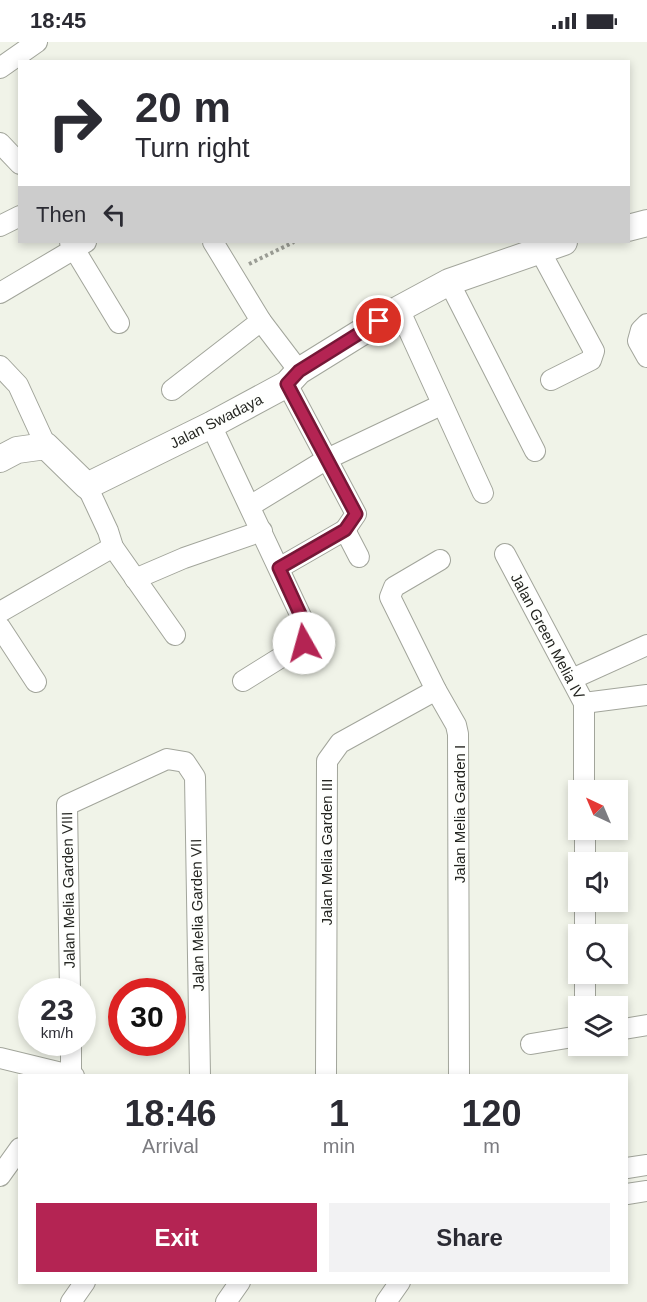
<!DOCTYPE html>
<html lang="en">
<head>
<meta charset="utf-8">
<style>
	body { margin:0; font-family:Helvetica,sans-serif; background:#f2f2f3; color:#2b2b33; height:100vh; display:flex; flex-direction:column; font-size:22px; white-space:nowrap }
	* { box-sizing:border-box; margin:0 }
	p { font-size:20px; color:#7c7c81 }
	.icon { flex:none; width:33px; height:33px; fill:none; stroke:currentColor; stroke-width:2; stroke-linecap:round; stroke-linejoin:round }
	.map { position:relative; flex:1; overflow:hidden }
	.side { position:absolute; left:18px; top:1032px; width:610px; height:210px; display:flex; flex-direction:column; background:#fff; border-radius:0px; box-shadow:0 3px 9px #0003 }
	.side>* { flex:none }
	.hud { position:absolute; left:18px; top:18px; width:612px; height:183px; border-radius:0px; box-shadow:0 3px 9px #0003; background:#fff; color:#2b2b33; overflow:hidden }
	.needle { width:39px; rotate:316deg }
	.controls { position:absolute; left:568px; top:738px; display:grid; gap:12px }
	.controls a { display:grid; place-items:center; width:60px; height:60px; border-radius:0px; background:#fff; box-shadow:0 3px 9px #0003; font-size:30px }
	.speed { position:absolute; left:18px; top:936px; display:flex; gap:12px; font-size:30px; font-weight:700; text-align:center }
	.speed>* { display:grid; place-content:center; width:78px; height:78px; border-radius:50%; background:#fff; box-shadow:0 3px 9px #0003; line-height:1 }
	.speed small { font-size:15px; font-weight:400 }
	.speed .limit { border:9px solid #d22; background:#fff; color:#111 }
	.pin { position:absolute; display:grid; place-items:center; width:51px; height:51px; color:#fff; margin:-26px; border:3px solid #fff; border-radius:50%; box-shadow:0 2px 6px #0007 }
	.me { position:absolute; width:66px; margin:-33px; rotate:353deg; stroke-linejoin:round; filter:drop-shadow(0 0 4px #0008) }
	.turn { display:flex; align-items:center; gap:21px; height:126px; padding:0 18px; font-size:27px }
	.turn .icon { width:78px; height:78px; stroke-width:2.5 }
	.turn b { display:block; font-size:42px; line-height:51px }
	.then { display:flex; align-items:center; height:57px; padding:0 18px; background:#0003; gap:12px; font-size:22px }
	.eta { display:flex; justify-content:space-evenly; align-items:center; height:102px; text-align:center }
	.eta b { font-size:36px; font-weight:700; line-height:42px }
	.primary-button { display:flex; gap:12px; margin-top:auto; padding:12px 18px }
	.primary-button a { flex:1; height:69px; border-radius:0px; background:#b42453; color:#fff; font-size:24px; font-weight:700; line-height:69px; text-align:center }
	.primary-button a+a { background:#f2f2f3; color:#2b2b33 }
	.status { display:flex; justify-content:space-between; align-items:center; height:42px; padding:0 30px; background:#fff; direction:ltr }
	.status svg { height:16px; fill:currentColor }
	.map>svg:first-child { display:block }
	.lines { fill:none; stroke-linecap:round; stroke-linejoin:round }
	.minor-casing { stroke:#a2a59b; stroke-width:22 }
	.tertiary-casing { stroke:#a2a59b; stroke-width:28 }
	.path { stroke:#9b9d95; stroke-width:4; stroke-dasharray:3 3; stroke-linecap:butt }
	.minor { stroke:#fff; stroke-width:20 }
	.tertiary { stroke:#fff; stroke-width:26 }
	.route-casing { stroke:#751736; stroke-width:15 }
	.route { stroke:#b42453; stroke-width:10 }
	.labels { text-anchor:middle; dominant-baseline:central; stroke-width:4.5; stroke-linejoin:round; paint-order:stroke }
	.street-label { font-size:15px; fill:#242521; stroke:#fefffd }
</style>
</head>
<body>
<div class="status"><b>18:45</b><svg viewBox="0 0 49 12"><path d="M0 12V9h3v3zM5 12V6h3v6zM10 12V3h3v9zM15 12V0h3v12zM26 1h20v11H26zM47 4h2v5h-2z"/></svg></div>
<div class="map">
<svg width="647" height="1260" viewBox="0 0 647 1260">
	<rect width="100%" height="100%" fill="#f0f3e8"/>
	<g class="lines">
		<g class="minor-casing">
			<g id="minor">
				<polyline points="0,26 37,0"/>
				<polyline points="0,101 20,122"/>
				<polyline points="0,184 20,174"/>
				<polyline points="70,200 119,281"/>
				<polyline points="539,207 594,309 591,318 551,338"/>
				<polyline points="449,240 535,409"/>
				<polyline points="0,251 86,200"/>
				<polyline points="399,267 483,451"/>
				<polyline points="261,279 299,329"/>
				<polyline points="647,282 641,288 638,299 647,315"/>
				<polyline points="0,324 18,343 46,404"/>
				<polyline points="287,342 356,472 345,488"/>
				<polyline points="172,348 261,279 213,200"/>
				<polyline points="211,383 306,585 304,601 243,639"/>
				<polyline points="87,444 108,489 113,505 175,593"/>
				<polyline points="250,464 327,417 441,363"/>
				<polyline points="505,512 584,661 584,748"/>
				<polyline points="440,518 394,545 390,555 436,648 456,683 458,692 459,1034"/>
				<polyline points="279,526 345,488 359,515"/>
				<polyline points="135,537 184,516 262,489"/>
				<polyline points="0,570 113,505"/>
				<polyline points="0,585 36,640"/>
				<polyline points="572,637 647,603"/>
				<polyline points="584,661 647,653"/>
				<polyline points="585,788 585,820"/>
				<polyline points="585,860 585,892"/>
				<polyline points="585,932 585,964"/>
				<polyline points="70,950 67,763 167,717 185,720 195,735 200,1034"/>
				<polyline points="618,988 647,983"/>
				<polyline points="71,1000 71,1034"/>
				<polyline points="531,1002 579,994"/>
				<polyline points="0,1016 74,1034"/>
				<polyline points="326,1034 327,719 340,701 436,648"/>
				<polyline points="627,1126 647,1123"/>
				<polyline points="0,1134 20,1106"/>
				<polyline points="627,1152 647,1149"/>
				<polyline points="71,1260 85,1240"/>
				<polyline points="226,1260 240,1240"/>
				<polyline points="386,1260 400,1240"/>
			</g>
		</g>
		<g class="tertiary-casing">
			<g id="tertiary">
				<polyline points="628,186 647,181"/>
				<polyline points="0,417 17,408 46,404 87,444 211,383 287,342 299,329 399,267 449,240 564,200"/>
			</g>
		</g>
		<g class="path">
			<polyline points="494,20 497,20"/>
			<polyline points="249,222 294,200"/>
		</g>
		<use href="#minor" class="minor"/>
		<use href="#tertiary" class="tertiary"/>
	</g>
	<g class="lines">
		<g class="route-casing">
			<polyline id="route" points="304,601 306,585 279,526 345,488 356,472 287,342 299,329 379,279"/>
		</g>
		<use href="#route" class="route"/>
	</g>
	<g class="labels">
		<g class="street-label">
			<text transform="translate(216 379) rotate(-27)">Jalan Swadaya</text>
			<text transform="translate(548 594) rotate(62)">Jalan Green Melia IV</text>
			<text transform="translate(459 772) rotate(-90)">Jalan Melia Garden I</text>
			<text transform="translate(326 810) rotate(-90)">Jalan Melia Garden III</text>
			<text transform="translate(68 848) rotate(-91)">Jalan Melia Garden VIII</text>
			<text transform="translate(197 873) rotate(-91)">Jalan Melia Garden VII</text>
		</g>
	</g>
</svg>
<div class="controls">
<a><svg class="needle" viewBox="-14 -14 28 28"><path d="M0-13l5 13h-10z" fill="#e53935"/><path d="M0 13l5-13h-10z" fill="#7c7c81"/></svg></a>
<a><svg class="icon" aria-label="sound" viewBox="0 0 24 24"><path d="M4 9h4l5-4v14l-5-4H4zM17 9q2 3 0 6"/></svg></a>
<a><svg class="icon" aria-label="search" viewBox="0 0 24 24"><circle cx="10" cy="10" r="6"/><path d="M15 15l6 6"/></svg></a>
<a><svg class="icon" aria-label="layers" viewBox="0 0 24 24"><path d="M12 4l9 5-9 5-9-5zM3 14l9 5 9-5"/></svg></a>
</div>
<div class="speed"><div>23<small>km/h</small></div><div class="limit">30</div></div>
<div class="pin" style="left:379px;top:279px;background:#d93025"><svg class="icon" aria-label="arrive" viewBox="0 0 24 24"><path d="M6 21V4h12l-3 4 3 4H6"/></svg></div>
<svg class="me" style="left:304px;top:601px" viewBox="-20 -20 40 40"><circle r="19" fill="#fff"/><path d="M0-13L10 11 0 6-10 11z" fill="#b42453"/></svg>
<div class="hud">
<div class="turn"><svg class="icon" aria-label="right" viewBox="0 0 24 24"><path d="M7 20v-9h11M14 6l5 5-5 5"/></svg><div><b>20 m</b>Turn right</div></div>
<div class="then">Then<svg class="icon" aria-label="left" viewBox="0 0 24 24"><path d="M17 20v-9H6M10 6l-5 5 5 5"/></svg></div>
</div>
<section class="side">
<div class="eta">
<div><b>18:46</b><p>Arrival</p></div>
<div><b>1</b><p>min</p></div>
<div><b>120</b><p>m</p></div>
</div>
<div class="primary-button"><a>Exit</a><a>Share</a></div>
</section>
</div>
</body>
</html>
